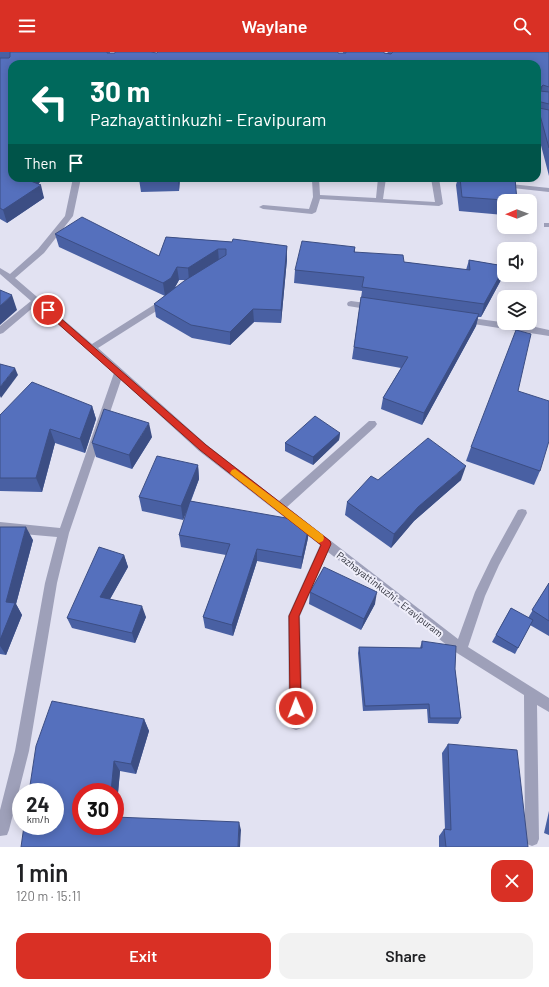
<!DOCTYPE html>
<html lang="en">
<head>
<meta charset="utf-8">
<style>
	body { margin:0; font-family:Barlow,sans-serif; background:#f2f2f2; color:#202124; height:100vh; display:flex; flex-direction:column; font-size:15px; white-space:nowrap }
	* { box-sizing:border-box; margin:0 }
	p { font-size:13px; color:#757577 }
	.icon { flex:none; width:22px; height:22px; fill:none; stroke:currentColor; stroke-width:2; stroke-linecap:round; stroke-linejoin:round }
	.map { position:relative; height:795px; overflow:hidden }
	.sheet { display:flex; flex-direction:column; background:#fff; flex:1 }
	.sheet>* { flex:none }
	.hud { position:absolute; left:8px; top:8px; width:533px; height:122px; border-radius:12px; box-shadow:0 2px 10px #0003; background:#00695c; color:#fff; overflow:hidden }
	.needle { width:26px; rotate:269deg }
	.tools { position:absolute; left:497px; top:142px; display:grid; gap:8px }
	.tools a { display:grid; place-items:center; width:40px; height:40px; border-radius:8px; background:#fff; box-shadow:0 2px 10px #0003; font-size:20px }
	.speed { position:absolute; left:12px; top:731px; display:flex; gap:8px; font-size:20px; font-weight:700; text-align:center }
	.speed>* { display:grid; place-content:center; width:52px; height:52px; border-radius:50%; background:#fff; box-shadow:0 2px 10px #0003; line-height:1 }
	.speed small { font-size:10px; font-weight:400 }
	.speed .limit { border:6px solid #d22; background:#fff; color:#111 }
	.pin { position:absolute; display:grid; place-items:center; width:34px; height:34px; color:#fff; margin:-17px; border:2px solid #fff; border-radius:50%; box-shadow:0 1px 4px #0007 }
	.me { position:absolute; width:44px; margin:-22px; rotate:359deg; stroke-linejoin:round; filter:drop-shadow(0 0 3px #0008) }
	.turn { display:flex; align-items:center; gap:14px; height:84px; padding:0 16px; font-size:18px }
	.turn .icon { width:52px; height:52px; stroke-width:2.5 }
	.turn b { display:block; font-size:28px; line-height:34px }
	.then { display:flex; align-items:center; height:38px; padding:0 16px; background:#0003; gap:8px; font-size:15px }
	.round { display:grid; place-items:center; flex:none; width:42px; height:42px; border-radius:12px; background:#f2f2f2 }
	.overview { display:flex; align-items:center; justify-content:space-between; height:68px; padding:0 16px }
	h1 { font-size:24px; font-weight:600; line-height:30px }
	.button { display:flex; gap:8px; margin-top:auto; padding:8px 16px }
	.button a { flex:1; height:46px; border-radius:12px; background:#d93025; color:#fff; font-size:16px; font-weight:600; line-height:46px; text-align:center }
	.button a+a { background:#f2f2f2; color:#202124 }
	header { display:flex; justify-content:space-between; align-items:center; height:52px; padding:0 16px; background:#d93025; color:#fff; font-size:18px; font-weight:600 }
	.map>svg:first-child { display:block }
	.lines { fill:none; stroke-linecap:round; stroke-linejoin:round }
	.minor { fill:#9ea0b9; fill-rule:evenodd }
	.wall { fill:#4960a3; fill-rule:evenodd }
	.shaded-wall { fill:#3c4e84 }
	.building { fill:#5570bd; stroke:#3c4e84 }
	.route { fill:#d93025; stroke:#8d1f18 }
	.slow { fill:#f59e0b }
	.labels { text-anchor:middle; dominant-baseline:central; stroke-width:4; stroke-linejoin:round; paint-order:stroke }
	.street-label { font-size:10px; fill:#2c2e39; stroke:#efeefa }
</style>
</head>
<body>
<header><svg class="icon" aria-label="menu" viewBox="0 0 24 24"><path d="M4 6h16M4 12h16M4 18h16"/></svg>Waylane<svg class="icon" aria-label="search" viewBox="0 0 24 24"><circle cx="10" cy="10" r="6"/><path d="M15 15l6 6"/></svg></header>
<div class="map">
<svg width="549" height="795" viewBox="0 0 549 795">
	<rect width="100%" height="100%" fill="#e2e2f2"/>
	<g class="lines">
		<g class="minor">
			<polygon points="73,126 81,126 73,164 44,201 15,226 92,292 163,247 169,247 170,249 169,251 98,296 207,393 279,449 369,369 375,369 377,372 375,375 287,455 458,587 475,540 491,507 518,458 522,457 526,458 527,461 499,513 485,544 468,595 549,646 549,660 537,653 539,787 537,792 532,794 527,792 525,787 524,643 457,601 328,500 300,564 303,671 301,676 296,678 291,676 289,671 288,564 320,493 199,399 121,328 69,481 57,531 29,699 9,778 7,783 0,784 0,758 15,699 45,531 57,485 0,480 0,470 60,476 114,321 36,253 3,281 0,282 0,274 31,249 0,222 0,216 10,222 38,197 65,164"/>
			<polygon points="309,126 319,126 320,143 376,146 378,126 386,126 383,147 435,150 431,126 462,126 474,129 470,131 442,128 439,126 443,152 439,154 320,147 316,160 312,162 263,157 259,155 263,153 309,157 313,145 312,128"/>
			<polygon points="500,131 549,136 549,140 503,135 500,135"/>
			<rect x="544" y="171" width="5" height="4"/>
			<polygon points="351,249 373,252 377,255 373,258 348,254 347,252 348,250"/>
			<polygon points="464,265 531,274 549,278 549,284 461,270 460,268 461,266"/>
		</g>
	</g>
	<g class="wall">
		<polygon points="0,0 110,0 110,1 115,1 115,0 154,0 154,1 343,1 343,0 384,0 384,1 388,1 387,0 549,0 549,124 537,78 537,12 12,12 12,126 43,126 38,132 44,146 7,171 0,167"/>
		<polygon points="180,126 179,139 141,140 139,127"/>
		<polygon points="458,126 515,126 517,149 504,149 504,163 459,159 456,133"/>
		<path d="M55,182L159,204L166,185L287,194V207L281,271L254,270L230,293L192,286L156,265L154,252L165,244L59,195ZM179,228H186L174,237Z"/>
		<polygon points="355,195 355,200 404,210 466,218 469,208 504,214 504,219 501,228 481,265 478,265 476,274 422,373 381,357 383,346 401,316 352,307 362,239 294,231 295,218"/>
		<polygon points="518,339 540,419 534,433 466,409 471,395"/>
		<polygon points="92,354 96,367 85,401 55,391 42,440 0,439 0,363"/>
		<polygon points="340,381 339,388 313,413 285,399 285,391"/>
		<polygon points="152,385 132,417 96,405 92,391"/>
		<polygon points="198,413 199,427 191,449 309,474 308,486 301,517 257,509 233,584 205,576 203,565 226,503 181,495 179,483 189,454 183,468 142,459 139,445"/>
		<polygon points="378,428 461,428 414,469 391,496 345,463 347,450"/>
		<polygon points="0,475 33,488 16,552 22,563 6,603 0,602"/>
		<polygon points="124,503 128,515 110,547 146,565 135,591 72,576 67,566"/>
		<polygon points="549,531 549,584 530,573 515,602 492,590 511,556 528,566"/>
		<polygon points="310,540 375,552 361,578 309,552"/>
		<polygon points="422,589 455,617 461,666 458,672 428,671 427,657 363,659 358,601 359,595 420,596"/>
		<polygon points="144,667 149,679 136,722 120,719 116,765 241,778 21,795"/>
		<polygon points="448,692 528,795 439,795 439,784 444,777 445,777 442,701"/>
		<polygon points="549,759 549,783 544,781"/>
	</g>
	<g class="shaded-wall">
		<polygon points="543,33 539,46 540,36"/>
		<polygon points="29,126 43,126 34,138 41,133 44,146 7,171 3,158"/>
		<polygon points="178,126 180,126 179,139"/>
		<polygon points="287,194 287,207 281,271 281,258"/>
		<polygon points="218,197 219,210 189,229 188,216"/>
		<polygon points="177,215 179,228 173,239 165,244 163,231"/>
		<polygon points="504,216 501,228 481,265 484,252"/>
		<polygon points="12,243 17,258 0,273 0,254"/>
		<polygon points="253,257 254,270 230,293 230,280"/>
		<polygon points="479,262 476,274 422,373 424,361"/>
		<polygon points="15,316 18,323 1,346 0,344 0,335"/>
		<polygon points="92,354 96,367 85,401 80,387"/>
		<polygon points="149,371 152,385 132,417 129,403"/>
		<polygon points="50,377 55,391 42,440 36,426"/>
		<polygon points="340,381 339,388 313,413 313,405"/>
		<polygon points="198,413 199,427 183,468 181,454"/>
		<polygon points="466,414 461,428 414,469 391,496 394,482 418,455"/>
		<polygon points="309,474 308,486 301,517 302,505"/>
		<polygon points="26,475 33,488 16,552 22,563 6,603 0,594 0,588 6,550"/>
		<polygon points="257,497 257,509 233,584 232,573"/>
		<polygon points="124,503 128,515 105,556 100,545"/>
		<polygon points="377,540 375,552 361,578 364,567"/>
		<polygon points="142,554 146,565 135,591 132,581"/>
		<polygon points="144,667 149,679 136,722 131,712"/>
		<polygon points="114,709 120,719 115,771 115,740 111,740"/>
		<polygon points="239,770 241,778 240,795 238,795"/>
	</g>
	<g class="building">
		<polygon points="10,0 107,0 107,1 115,1 115,0 151,0 157,1 158,0 338,0 338,1 346,1 346,0 384,0 384,1 391,2 393,0 549,0 549,35 543,33 540,36 540,39 549,40 549,52 541,50 539,52 539,56 549,58 549,96 537,52 537,12 12,12 12,126 29,126 28,128 41,133 3,158 0,156 0,6 9,6 10,5"/>
		<polygon points="139,126 173,126 139,127"/>
		<polygon points="460,126 515,126 517,149 462,145"/>
		<polygon points="82,165 159,204 166,185 232,190 233,187 287,194 281,258 253,257 230,280 191,273 154,252 184,229 226,203 226,197 218,197 188,216 177,215 171,226 163,231 55,182"/>
		<polygon points="302,189 355,195 354,200 403,203 404,210 470,218 469,208 504,214 504,216 484,252 362,235 364,225 295,218"/>
		<polygon points="0,238 12,243 0,254"/>
		<polygon points="361,245 479,262 424,361 383,346 408,305 354,295"/>
		<polygon points="516,278 531,282 518,339 549,349 549,389 540,419 471,395"/>
		<polygon points="0,312 15,316 0,335"/>
		<polygon points="32,330 92,354 80,387 50,377 36,426 0,426 0,363"/>
		<polygon points="104,357 149,371 129,403 92,391"/>
		<polygon points="315,364 340,381 313,405 285,391"/>
		<polygon points="428,386 466,414 418,455 394,482 347,450 371,424 378,428"/>
		<polygon points="157,404 198,413 181,454 139,445"/>
		<polygon points="190,449 303,469 309,474 302,505 257,497 232,573 203,565 230,492 179,483"/>
		<polygon points="0,475 26,475 6,550 15,551 0,588"/>
		<polygon points="99,495 124,503 100,545 142,554 132,581 67,566"/>
		<polygon points="324,515 377,540 364,567 310,540"/>
		<polygon points="549,531 549,569 532,558"/>
		<polygon points="511,556 533,568 518,596 496,583"/>
		<polygon points="422,589 456,594 455,617 461,666 430,666 429,652 365,654 359,595 422,596"/>
		<polygon points="52,649 144,667 131,712 114,709 111,740 81,740 81,774 115,774 115,765 239,770 238,795 21,795 24,774 55,774 55,740 29,740 36,694"/>
		<polygon points="448,692 517,698 528,795 446,795 444,777 451,778"/>
	</g>
	<polygon class="route" points="48,256 50,257 206,393 330,489 331,492 299,564 301,656 300,660 296,662 291,660 290,656 289,564 321,493 200,398 45,260 44,258"/>
	<polygon class="slow" points="235,417 323,483 324,486 323,489 319,491 316,489 232,423 230,421 232,418"/>
	<g class="labels">
		<g class="street-label">
			<text transform="translate(390 542) rotate(38)">Pazhayattinkuzhi - Eravipuram</text>
		</g>
	</g>
</svg>
<div class="tools">
<a><svg class="needle" viewBox="-14 -14 28 28"><path d="M0-13l5 13h-10z" fill="#e53935"/><path d="M0 13l5-13h-10z" fill="#757577"/></svg></a>
<a><svg class="icon" aria-label="sound" viewBox="0 0 24 24"><path d="M4 9h4l5-4v14l-5-4H4zM17 9q2 3 0 6"/></svg></a>
<a><svg class="icon" aria-label="layers" viewBox="0 0 24 24"><path d="M12 4l9 5-9 5-9-5zM3 14l9 5 9-5"/></svg></a>
</div>
<div class="speed"><div>24<small>km/h</small></div><div class="limit">30</div></div>
<div class="pin" style="left:48px;top:258px;background:#d93025"><svg class="icon" aria-label="arrive" viewBox="0 0 24 24"><path d="M6 21V4h12l-3 4 3 4H6"/></svg></div>
<svg class="me" style="left:296px;top:656px" viewBox="-20 -20 40 40"><circle r="17" fill="#d93025" stroke="#fff" stroke-width="3"/><path d="M0-11L8 9 0 5-8 9z" fill="#fff"/></svg>
<div class="hud">
<div class="turn"><svg class="icon" aria-label="left" viewBox="0 0 24 24"><path d="M17 20v-9H6M10 6l-5 5 5 5"/></svg><div><b>30 m</b>Pazhayattinkuzhi - Eravipuram</div></div>
<div class="then">Then<svg class="icon" aria-label="arrive" viewBox="0 0 24 24"><path d="M6 21V4h12l-3 4 3 4H6"/></svg></div>
</div>
</div>
<section class="sheet">
<div class="overview"><div><h1>1 min</h1><p>120 m · 15:11</p></div><a class="round" style="background:#d93025;color:#fff"><svg class="icon" aria-label="close" viewBox="0 0 24 24"><path d="M6 6l12 12M18 6L6 18"/></svg></a></div>
<div class="button"><a>Exit</a><a>Share</a></div>
</section>
</body>
</html>
